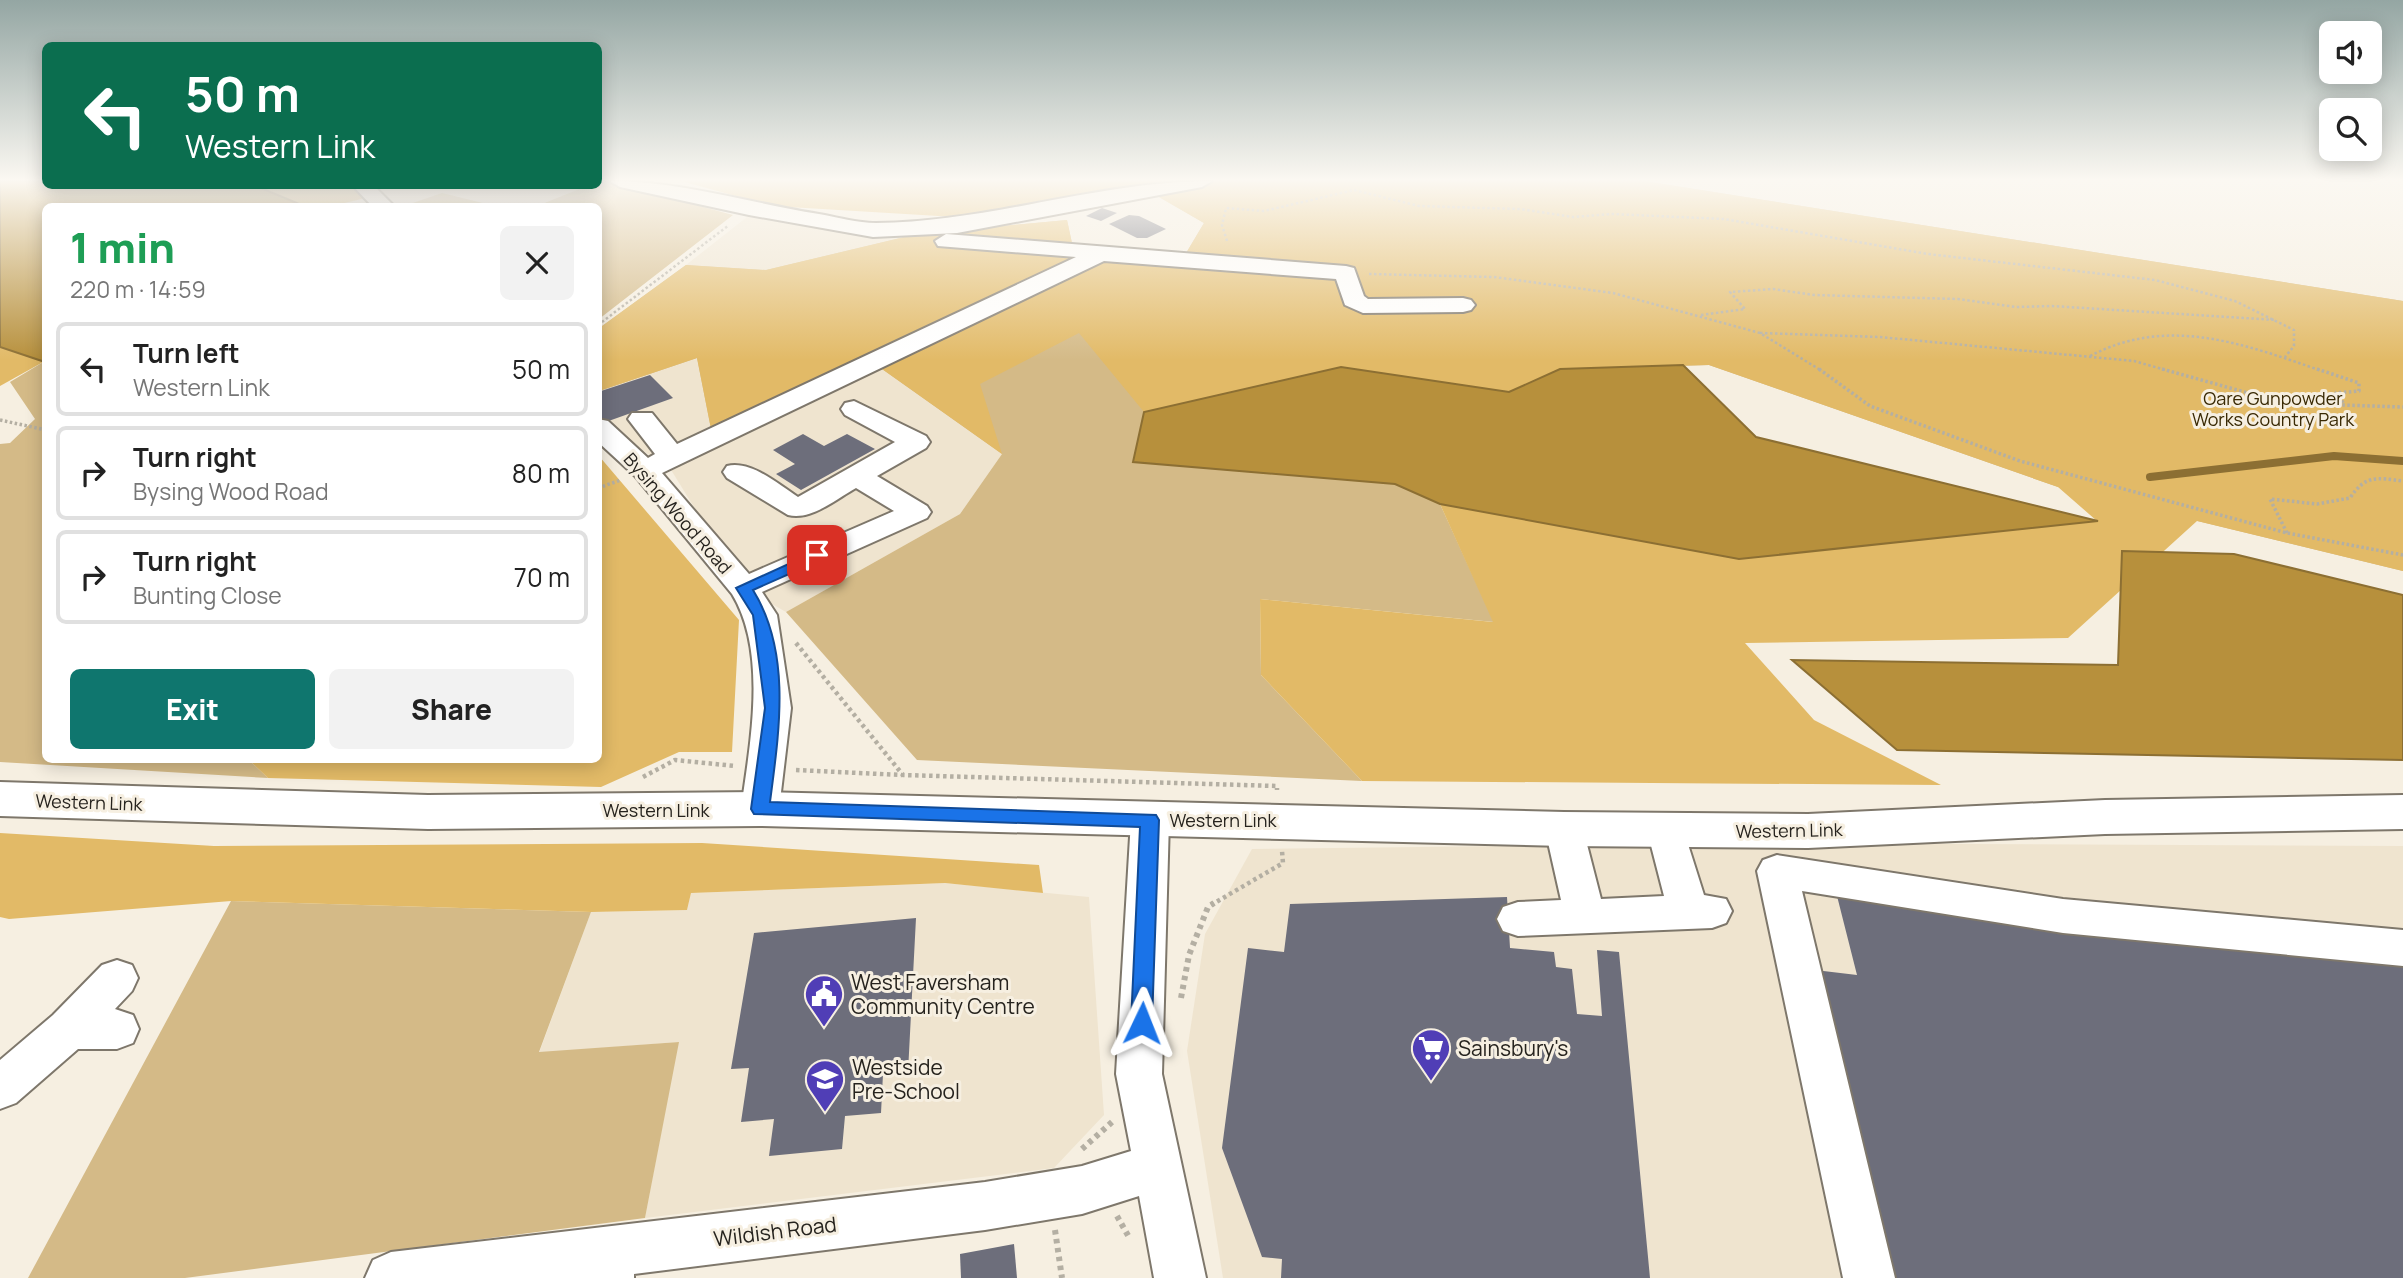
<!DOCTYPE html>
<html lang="en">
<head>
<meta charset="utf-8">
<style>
	body { margin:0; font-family:Manrope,sans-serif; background:#f2f2f2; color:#222; height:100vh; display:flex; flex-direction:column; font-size:26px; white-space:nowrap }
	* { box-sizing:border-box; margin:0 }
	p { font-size:23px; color:#767676 }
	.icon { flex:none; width:38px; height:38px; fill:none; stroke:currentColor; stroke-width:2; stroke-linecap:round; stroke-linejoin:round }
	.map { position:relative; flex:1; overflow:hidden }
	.drawer { position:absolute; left:42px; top:203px; width:560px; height:560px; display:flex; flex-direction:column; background:#fff; border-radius:10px; box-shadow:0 4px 18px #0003 }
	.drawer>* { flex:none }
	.banner { position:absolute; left:42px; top:42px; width:560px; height:147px; border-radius:10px; box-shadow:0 4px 18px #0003; background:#0b6e4f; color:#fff; overflow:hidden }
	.buttons { position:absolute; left:2319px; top:21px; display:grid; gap:14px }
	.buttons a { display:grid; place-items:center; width:63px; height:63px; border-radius:10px; background:#fff; box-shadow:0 4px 18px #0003; font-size:35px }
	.pin { position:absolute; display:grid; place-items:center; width:60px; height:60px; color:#fff; margin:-30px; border-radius:14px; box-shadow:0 4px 10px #0006 }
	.me { position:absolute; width:77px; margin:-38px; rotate:2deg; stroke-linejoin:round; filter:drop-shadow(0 0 5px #0008) }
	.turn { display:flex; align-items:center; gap:24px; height:147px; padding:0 28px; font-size:32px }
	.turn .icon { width:91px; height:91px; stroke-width:2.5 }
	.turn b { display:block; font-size:49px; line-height:60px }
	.round { display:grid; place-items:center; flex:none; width:74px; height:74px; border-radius:10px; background:#f2f2f2 }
	.overview { display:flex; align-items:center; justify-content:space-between; height:119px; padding:0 28px }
	h1 { font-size:42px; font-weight:800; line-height:52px; color:#1e9e55 }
	.action { display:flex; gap:14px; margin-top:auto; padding:14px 28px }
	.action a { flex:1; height:80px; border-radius:10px; background:#0f766e; color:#fff; font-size:28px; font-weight:800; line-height:80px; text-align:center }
	.action a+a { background:#f2f2f2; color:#222 }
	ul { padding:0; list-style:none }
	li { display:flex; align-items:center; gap:21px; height:94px; margin:0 14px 10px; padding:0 14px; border:4px solid #e0e0e0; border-radius:10px }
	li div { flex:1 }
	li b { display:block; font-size:26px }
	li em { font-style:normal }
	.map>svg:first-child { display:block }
	.built { fill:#efe4cf }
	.green { fill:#d4ba87 }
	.forest { fill:#e2ba67 }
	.water { fill:#b7903c; stroke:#8c6f33; stroke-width:2 }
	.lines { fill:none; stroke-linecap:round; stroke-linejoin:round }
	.stream { stroke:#8c6f33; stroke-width:8 }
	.building { fill:#6d6e7b }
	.minor-casing { stroke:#7e776b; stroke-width:4 }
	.major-casing { stroke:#7e776b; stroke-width:4 }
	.path-far3 { stroke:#b4afa3; stroke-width:2.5; stroke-dasharray:2.5 2.5; stroke-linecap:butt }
	.path-far2 { stroke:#b4afa3; stroke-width:3.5; stroke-dasharray:2.5 2.5; stroke-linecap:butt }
	.path-far1 { stroke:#b4afa3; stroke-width:4.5; stroke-dasharray:3.5 3.5; stroke-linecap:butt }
	.path { stroke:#b4afa3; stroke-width:6; stroke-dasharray:4.5 4.5; stroke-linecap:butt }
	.minor { fill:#fff; fill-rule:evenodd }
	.major { fill:#fff; fill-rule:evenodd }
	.route { fill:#1a73e8; stroke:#114b97; stroke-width:2 }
	.labels { text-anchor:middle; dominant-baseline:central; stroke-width:6; stroke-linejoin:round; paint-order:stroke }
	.park-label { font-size:18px; fill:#392904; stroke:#f6efe1 }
	.street-label { font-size:18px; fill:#26231e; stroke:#f6efe1 }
	.near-poi-label { font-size:21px; fill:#26231e; stroke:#f6efe1; text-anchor:start }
	.near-street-label { font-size:21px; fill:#26231e; stroke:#f6efe1 }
</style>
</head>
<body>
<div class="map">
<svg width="2403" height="1278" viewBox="0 0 2403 1278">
	<rect width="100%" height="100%" fill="#f6efe1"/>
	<g class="built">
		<polygon points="747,217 822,227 917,234 766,270 686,265"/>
		<polygon points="697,358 712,434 658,461 599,420 598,391"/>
		<polygon points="882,369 1002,454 960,514 786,612 744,588 668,465"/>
		<polygon points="1743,843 2403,846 2403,1278 1223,1278 1187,1051 1205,934 1252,849"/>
		<polygon points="945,883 1089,897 1104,1115 1054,1168 645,1218 678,1042 539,1053 591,912 687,910 691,893"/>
	</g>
	<g class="green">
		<polygon points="599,181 607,181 733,215 599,319 598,206 537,206 587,186 598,186"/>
		<polygon points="1195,181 1644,181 2403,301 2403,571 2058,487 1709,365 1560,369 1395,484 1440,504 1494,622 1260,599 1261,675 1362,781 917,760 786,612 960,514 1002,454 882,369 712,434 697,358 599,391 598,329 686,265 766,270 917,234 1067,220 1075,257 1179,265 1204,223 1159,197"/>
		<polygon points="442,193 495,206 404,206"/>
		<polygon points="45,361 46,760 249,760 268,778 0,762 0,444 10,443 35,419 10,382"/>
		<polygon points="231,901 591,912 539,1052 679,1042 645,1218 185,1278 28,1278"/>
	</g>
	<g class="forest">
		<polygon points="681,181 1164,181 972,218 772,206"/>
		<polygon points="1195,181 1644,181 2403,301 2403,571 2197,521 2068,638 1745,643 1814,720 1941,785 1362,781 1261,675 1260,599 1493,622 1440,504 1739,559 2097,521 2058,487 1709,365 1560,369 1509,392 1341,367 1144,412 1079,333 980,384 1002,454 882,369 712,434 697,358 599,391 598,329 686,265 766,270 917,234 1067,220 1075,257 1179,265 1204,223 1159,197"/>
		<path d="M255,186H350L364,198C313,213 301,205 255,186Z"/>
		<polygon points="0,347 45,361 0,386"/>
		<polygon points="599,456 739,620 732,752 679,752 601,787 268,778 249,760 598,760"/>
		<polygon points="0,833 214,846 702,843 1039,865 1043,893 945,883 691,893 687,910 591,912 231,901 9,919 0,917"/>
	</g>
	<g class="water">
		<polygon points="0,181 45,181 46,186 256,186 304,206 46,206 45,362 0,347"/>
		<polygon points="1683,365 1756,437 2098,521 1739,559 1440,504 1395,484 1133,462 1144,412 1341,367 1509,392 1560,369"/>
		<polygon points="2122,551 2234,554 2403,595 2403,760 1897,750 1792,660 2118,665"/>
	</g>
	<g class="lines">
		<polyline class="stream" points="2150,477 2334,456 2403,461"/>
	</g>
	<g class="building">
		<polygon points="1102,208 1117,213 1101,221 1086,216"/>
		<polygon points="1129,215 1139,216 1166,229 1147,238 1137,238 1109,224"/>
		<polygon points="650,375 673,398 603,423 598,418 598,392"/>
		<polygon points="803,434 824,446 847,434 875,449 801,490 776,474 795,464 773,450"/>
		<polygon points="1836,892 2403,959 2403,1278 1884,1278 1815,970 1857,975"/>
		<polygon points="1507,897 1510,948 1554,952 1556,967 1572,969 1577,1014 1602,1016 1597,950 1619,952 1650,1278 1281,1278 1282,1259 1262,1257 1222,1148 1248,948 1284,952 1290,904"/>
		<polygon points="916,918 908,1072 883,1074 881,1113 845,1116 842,1149 769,1156 774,1119 741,1122 749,1068 731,1069 754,933"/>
		<polygon points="1014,1244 1017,1278 961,1278 960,1254"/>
	</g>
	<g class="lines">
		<g class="minor-casing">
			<g id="minor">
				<path d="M610,181C680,181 750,203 819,214C837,217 858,223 876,223C990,222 1099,181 1212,181L1202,187L957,233L873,237L749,215L620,187Z"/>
				<polygon points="353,186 374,186 394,206 372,206"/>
				<path d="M946,234L1346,266L1354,268L1364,296L1368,299L1463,298L1471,300L1475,305L1471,310L1463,312L1363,313L1345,305L1336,279L1104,261L662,473L749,574L894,511L856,488C836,499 811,521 788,515L727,478L723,472L727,466C751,460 778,484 798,497L895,442L845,415L841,409L845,403L854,401L926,436L930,442L926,448L877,476L927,506L931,512L927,518L762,592L777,615L791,708L779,809L773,819L760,824L747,819L741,809C750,744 768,653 732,594L635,476L598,442V419L608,421L648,458L655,454L628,419L632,413H652L677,444L1076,257L938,246L935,241Z"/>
				<polygon points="1150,805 1164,810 1169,820 1162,1074 1206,1278 1154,1278 1139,1196 1082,1214 985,1230 634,1274 634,1278 365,1278 373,1260 391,1252 985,1182 1082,1166 1131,1151 1116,1074 1131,820 1136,810"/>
				<polygon points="1564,814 1578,818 1583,829 1601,899 1664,896 1647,830 1652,819 1666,815 1680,819 1704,895 1726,899 1732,911 1726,923 1712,928 1518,936 1503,931 1497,919 1503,907 1518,902 1561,900 1545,829 1550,818"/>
				<polygon points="1777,855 2063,899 2403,930 2403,966 2063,933 1802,891 1895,1278 1843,1278 1757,871 1763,860"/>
				<polygon points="117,960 132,965 138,978 132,991 115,1009 133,1015 139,1029 133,1043 117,1049 78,1049 16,1103 0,1109 0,1060 53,1015 102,965"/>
			</g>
		</g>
		<g class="major-casing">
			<polygon id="major" points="0,782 428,795 760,792 1564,812 1808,814 2105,800 2403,795 2403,829 2105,834 1808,848 1564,846 760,826 428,829 0,816"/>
		</g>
		<g class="path-far3">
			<polyline points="1227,241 1222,225 1226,208 1264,211 1354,190 1419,206 1520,209 1573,217 1612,214 1724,219 1928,254 2155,280 2235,301 2294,330 2294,346 2285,357"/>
			<polyline points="1369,274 1494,277 1613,293 1760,333 1822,371"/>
			<polyline points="1701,315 1745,309 1730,292 1773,289 1814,295 1958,299 2016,307 2052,306 2276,320"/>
			<polyline points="598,325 729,225"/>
			<polyline points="1760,333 1880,337 2134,361 2169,371"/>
			<path d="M2090,356C2168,315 2244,344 2322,371"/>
		</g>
		<g class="path-far2">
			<polyline points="1819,369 1870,406 2020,461 2287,533 2403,555"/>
			<polyline points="2162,369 2284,403 2403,407"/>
			<polyline points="2317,369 2359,383 2359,391 2336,393 2344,404"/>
			<polyline points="0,420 46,430"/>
			<polyline points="598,488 621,480"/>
			<path d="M2287,533L2270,499L2317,504L2350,498C2366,474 2377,478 2403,481"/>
		</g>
		<g class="path-far1">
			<polyline points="796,643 903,775 1277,786 1277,790"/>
			<polyline points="796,770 902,775"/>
			<polyline points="643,777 675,760 735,766"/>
			<polyline points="1211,905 1283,863 1282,851"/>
		</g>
		<g class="path">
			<polyline points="1181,998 1189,955 1208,907 1214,903"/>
			<polyline points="1082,1149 1112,1122"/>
			<polyline points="1117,1216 1130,1239"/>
			<polyline points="1055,1230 1062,1278"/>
		</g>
		<use href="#minor" class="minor"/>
		<use href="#major" class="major"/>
	</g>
	<linearGradient id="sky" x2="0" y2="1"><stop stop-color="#94a6a3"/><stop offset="0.5" stop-color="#fbf8f2"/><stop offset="1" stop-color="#fbf8f2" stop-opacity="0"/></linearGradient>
	<rect width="2403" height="360" fill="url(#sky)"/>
	<path class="route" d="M817,551L823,552V559L753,590C792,653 779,732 770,802L1156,815L1159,820L1152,1023L1149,1030L1142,1033L1134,1030L1131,1023L1140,827L754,814L751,809L765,708L753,615L736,588Z"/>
	<defs>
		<g id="civic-pin" transform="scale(2.0125)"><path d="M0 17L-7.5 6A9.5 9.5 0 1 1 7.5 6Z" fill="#503eb6" stroke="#f6efe1"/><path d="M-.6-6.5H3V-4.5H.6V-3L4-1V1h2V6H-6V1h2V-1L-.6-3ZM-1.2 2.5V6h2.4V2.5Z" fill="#fff"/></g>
		<g id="supermarket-pin" transform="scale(2.0125)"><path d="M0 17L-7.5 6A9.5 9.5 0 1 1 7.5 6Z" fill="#503eb6" stroke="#f6efe1"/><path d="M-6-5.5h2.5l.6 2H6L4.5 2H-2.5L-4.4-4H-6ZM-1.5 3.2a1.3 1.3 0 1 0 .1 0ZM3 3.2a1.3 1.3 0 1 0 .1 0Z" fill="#fff"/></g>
		<g id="school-pin" transform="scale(2.0125)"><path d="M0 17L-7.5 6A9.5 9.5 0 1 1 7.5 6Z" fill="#503eb6" stroke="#f6efe1"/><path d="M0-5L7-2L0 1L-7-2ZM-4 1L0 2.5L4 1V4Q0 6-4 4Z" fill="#fff"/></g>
	</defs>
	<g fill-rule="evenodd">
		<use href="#civic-pin" x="824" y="994"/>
		<use href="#supermarket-pin" x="1431" y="1048"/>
		<use href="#school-pin" x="825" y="1079"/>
	</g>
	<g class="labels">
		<g class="park-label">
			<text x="2273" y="398">Oare Gunpowder<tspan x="2273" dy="21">Works Country Park</tspan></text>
		</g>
		<g class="street-label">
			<text transform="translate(678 513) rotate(49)">Bysing Wood Road</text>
			<text transform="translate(89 802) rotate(2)">Western Link</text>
			<text x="656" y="810">Western Link</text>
			<text x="1223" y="820">Western Link</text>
			<text transform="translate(1789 830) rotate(-1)">Western Link</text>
		</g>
		<g class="near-poi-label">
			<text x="851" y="982">West Faversham<tspan x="851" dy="24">Community Centre</tspan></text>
			<text x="1458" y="1048">Sainsbury's</text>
			<text x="852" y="1067">Westside<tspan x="852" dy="24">Pre-School</tspan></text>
		</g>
		<g class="near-street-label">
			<text transform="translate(775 1231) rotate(-7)">Wildish Road</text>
		</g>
	</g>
</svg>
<div class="buttons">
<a><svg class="icon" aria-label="sound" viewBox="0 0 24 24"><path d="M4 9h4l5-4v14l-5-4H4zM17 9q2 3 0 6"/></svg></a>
<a><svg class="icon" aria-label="search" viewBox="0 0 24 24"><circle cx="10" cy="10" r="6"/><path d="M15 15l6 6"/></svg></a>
</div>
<div class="pin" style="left:817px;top:555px;background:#d93025"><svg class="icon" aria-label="arrive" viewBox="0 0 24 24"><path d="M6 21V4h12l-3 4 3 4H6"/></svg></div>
<svg class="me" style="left:1142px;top:1023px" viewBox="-20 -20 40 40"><path d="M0-17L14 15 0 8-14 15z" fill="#1a73e8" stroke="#fff" stroke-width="4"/></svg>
<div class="banner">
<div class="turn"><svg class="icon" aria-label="left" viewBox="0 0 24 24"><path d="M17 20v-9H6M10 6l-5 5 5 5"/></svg><div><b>50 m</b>Western Link</div></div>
</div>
<section class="drawer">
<div class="overview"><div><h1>1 min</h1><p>220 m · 14:59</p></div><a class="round"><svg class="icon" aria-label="close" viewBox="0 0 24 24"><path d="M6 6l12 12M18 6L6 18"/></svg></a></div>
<ul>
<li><svg class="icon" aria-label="left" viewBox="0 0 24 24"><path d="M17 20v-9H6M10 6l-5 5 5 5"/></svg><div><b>Turn left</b><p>Western Link</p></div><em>50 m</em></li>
<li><svg class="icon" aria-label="right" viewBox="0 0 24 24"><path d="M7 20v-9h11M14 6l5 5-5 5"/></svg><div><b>Turn right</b><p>Bysing Wood Road</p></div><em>80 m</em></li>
<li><svg class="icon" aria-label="right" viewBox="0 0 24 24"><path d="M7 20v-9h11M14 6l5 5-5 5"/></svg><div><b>Turn right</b><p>Bunting Close</p></div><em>70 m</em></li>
</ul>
<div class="action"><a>Exit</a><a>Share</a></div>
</section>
</div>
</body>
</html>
